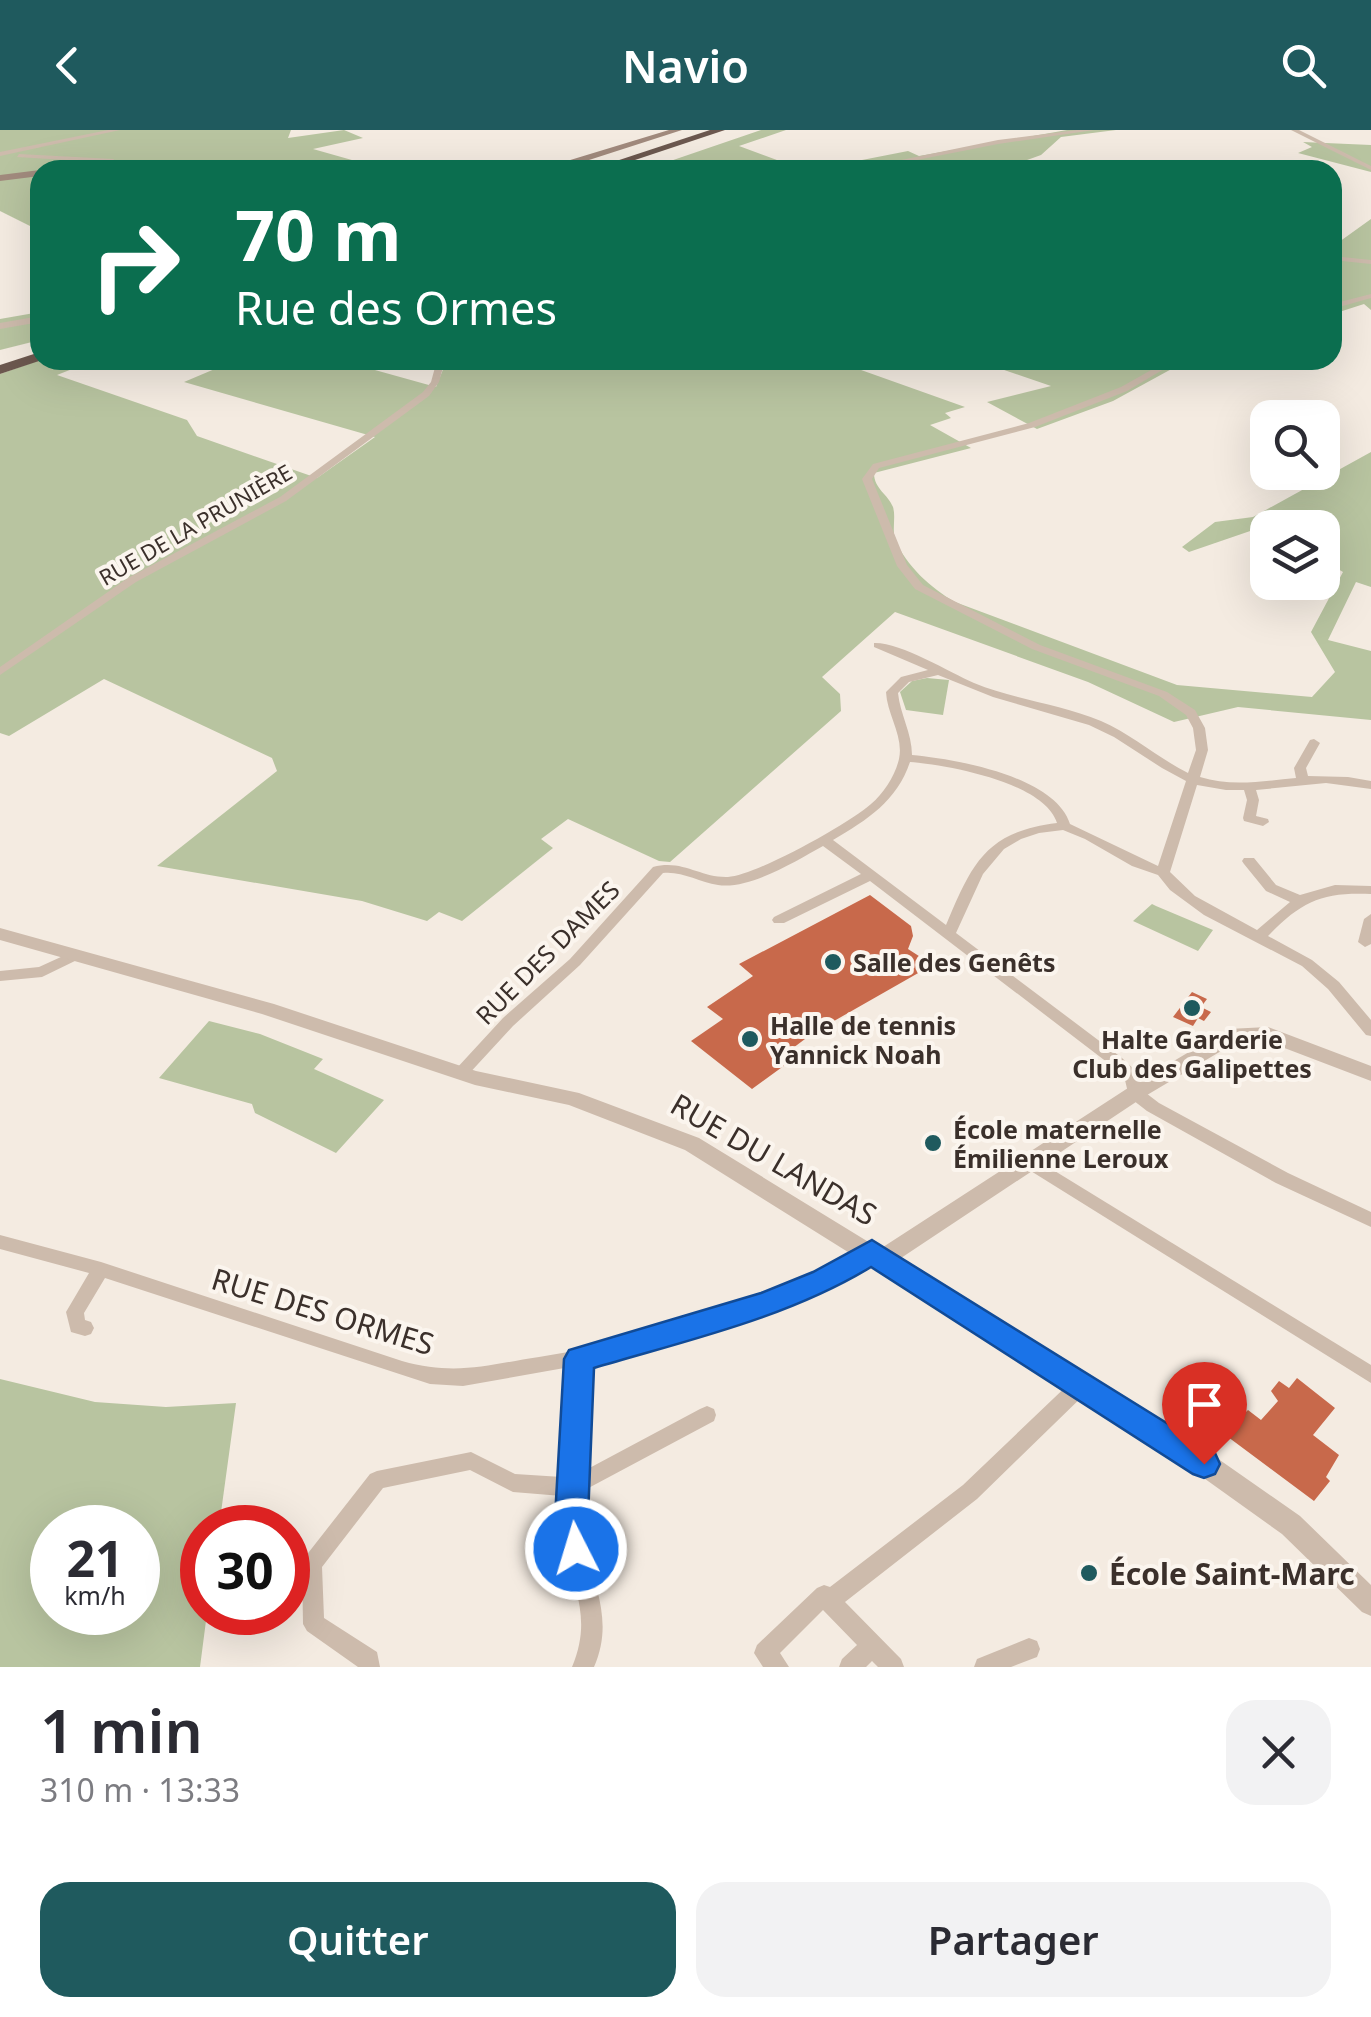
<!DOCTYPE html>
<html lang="fr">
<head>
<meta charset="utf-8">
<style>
	body { margin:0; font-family:"Noto Sans",sans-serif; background:#f2f2f3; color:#2b2b33; height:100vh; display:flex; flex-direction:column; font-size:38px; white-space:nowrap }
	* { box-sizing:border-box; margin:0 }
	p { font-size:32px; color:#7c7c81 }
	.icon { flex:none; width:55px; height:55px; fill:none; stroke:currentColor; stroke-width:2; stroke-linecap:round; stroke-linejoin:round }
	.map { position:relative; height:1537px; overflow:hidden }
	.panel { display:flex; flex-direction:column; background:#fff; flex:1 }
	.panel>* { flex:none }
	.guide { position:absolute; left:30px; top:30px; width:1312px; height:210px; border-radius:30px; box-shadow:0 10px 40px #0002; background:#0b6e4f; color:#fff; overflow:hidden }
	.fabs { position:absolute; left:1250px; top:270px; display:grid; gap:20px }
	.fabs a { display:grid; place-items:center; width:90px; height:90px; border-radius:20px; background:#fff; box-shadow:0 10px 40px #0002; font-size:50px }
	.speed { position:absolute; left:30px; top:1375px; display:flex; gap:20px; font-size:50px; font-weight:700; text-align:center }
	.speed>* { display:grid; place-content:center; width:130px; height:130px; border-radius:50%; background:#fff; box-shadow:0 10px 40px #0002; line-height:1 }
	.speed small { font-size:25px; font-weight:400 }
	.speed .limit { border:15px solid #d22; background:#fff; color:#111 }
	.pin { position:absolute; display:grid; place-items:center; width:85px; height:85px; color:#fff; margin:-102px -42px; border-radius:50% 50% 50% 0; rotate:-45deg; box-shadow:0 0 10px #0007 }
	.pin .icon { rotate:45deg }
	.me { position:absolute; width:110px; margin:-55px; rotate:355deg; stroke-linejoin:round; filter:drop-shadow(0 0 8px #0008) }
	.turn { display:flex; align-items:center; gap:35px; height:210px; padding:0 40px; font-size:45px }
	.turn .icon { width:130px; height:130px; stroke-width:2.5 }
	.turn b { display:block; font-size:70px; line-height:85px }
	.round { display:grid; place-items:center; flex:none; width:105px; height:105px; border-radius:30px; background:#f2f2f3 }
	.head { display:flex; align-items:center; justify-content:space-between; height:170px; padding:0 40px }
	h1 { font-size:60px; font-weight:600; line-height:75px }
	.primary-button { display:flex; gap:20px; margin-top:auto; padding:20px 40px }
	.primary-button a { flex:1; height:115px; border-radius:30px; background:#1f5a5e; color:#fff; font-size:40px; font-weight:600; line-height:115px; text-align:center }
	.primary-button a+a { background:#f2f2f3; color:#2b2b33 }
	header { display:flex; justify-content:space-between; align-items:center; height:130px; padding:0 40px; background:#1f5a5e; color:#fff; font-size:45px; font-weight:600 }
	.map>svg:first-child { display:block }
	.green { fill:#b8c4a0; fill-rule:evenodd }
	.building { fill:#c8694b }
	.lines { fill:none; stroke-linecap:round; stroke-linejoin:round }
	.minor { fill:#cdbbac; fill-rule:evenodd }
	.tertiary { fill:#cdbbac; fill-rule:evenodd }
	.secondary { fill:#a18a7d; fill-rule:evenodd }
	.trunk { fill:#6c584f; fill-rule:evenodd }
	.route { fill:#1a73e8; stroke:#114b97; stroke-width:2.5 }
	.poi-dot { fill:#1f5a5e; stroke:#fbf5ee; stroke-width:4 }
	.labels { text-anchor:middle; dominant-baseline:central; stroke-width:8; stroke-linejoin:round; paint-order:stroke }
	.far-street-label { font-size:22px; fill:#3b302b; stroke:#fbf5ee }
	.street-label { font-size:25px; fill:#3b302b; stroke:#fbf5ee }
	.poi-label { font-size:25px; font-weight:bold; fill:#3b302b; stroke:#fbf5ee; text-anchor:start }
	.near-street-label { font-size:30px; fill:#3b302b; stroke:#fbf5ee }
	.near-poi-label { font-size:30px; font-weight:bold; fill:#3b302b; stroke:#fbf5ee; text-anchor:start }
</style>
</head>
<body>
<header><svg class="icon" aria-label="back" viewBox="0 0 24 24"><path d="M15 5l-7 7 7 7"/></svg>Navio<svg class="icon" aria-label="search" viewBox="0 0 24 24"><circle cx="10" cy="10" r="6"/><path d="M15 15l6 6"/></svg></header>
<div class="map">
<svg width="1371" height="1537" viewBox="0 0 1371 1537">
	<rect width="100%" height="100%" fill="#f4ebe1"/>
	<g class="green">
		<polygon points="0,0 291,0 288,8 344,0 363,8 313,19 366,34 429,35 427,39 178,35 180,40 40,40 40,101 0,81"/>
		<polygon points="761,0 786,0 739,16 804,40 644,40"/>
		<polygon points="1067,0 1116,0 1061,7 1041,25 1005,38 811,40 908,21 919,26"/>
		<polygon points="1303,12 1371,15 1371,42 1298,23 1312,17"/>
		<polygon points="1371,89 1371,180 1364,174 1333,184 1332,117"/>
		<polygon points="40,182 40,210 0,220 0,189"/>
		<path d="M40,230H95L57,245L187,290L197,306L317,348L375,307L184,252L236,230H339L436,257L444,237L492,230H833L965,277L945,283L951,288L930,295L971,318L874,343C874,359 888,364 893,377C896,387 892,399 895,409C906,436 931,458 955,472L1177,555L1312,567L1335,542L1311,502L1343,442L1323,430L1322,398H1268L1267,402L1256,399L1189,422L1182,417L1215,392L1253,387L1371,322V457L1356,452L1328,510L1371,521V590L1238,577L1174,592L1088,552L895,482L822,547L840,564L841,581L670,732L659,731L568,689L541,709L553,718L462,791L439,782L427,791L362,771L157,736L277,641L272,628L104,549L9,606L0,603V244Z"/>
		<polygon points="975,230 1188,230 1113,271 1037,299 987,272 1051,256"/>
		<polygon points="927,548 949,550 943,585 906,580 900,562 912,551"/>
		<polygon points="1152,774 1156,776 1213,800 1198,821 1133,791"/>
		<polygon points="209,891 260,904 323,929 314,939 384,970 336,1023 255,983 252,974 159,948"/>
		<path d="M0,1249L95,1272L166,1277L236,1273L219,1397L202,1398V1482L207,1483L200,1537H0ZM52,1398H138V1482H52Z"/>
	</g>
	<g class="building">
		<polygon points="870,765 911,796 913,806 908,819 922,828 920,842 813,903 777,930 785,935 752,959 691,911 723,889 707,877 753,846 739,834"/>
		<polygon points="1192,862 1207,869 1201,877 1211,882 1204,891 1198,888 1193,896 1173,887"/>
		<polygon points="1297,1248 1335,1278 1313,1305 1339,1325 1326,1347 1330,1351 1314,1371 1224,1304 1248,1280 1261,1290 1278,1271 1271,1261 1279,1251 1289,1258"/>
	</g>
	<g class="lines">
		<g class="minor">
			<polygon points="108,0 120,0 0,26 0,22"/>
			<polygon points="1077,0 1094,0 998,14 866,40 853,40 998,10"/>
			<polygon points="1291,0 1299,0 1371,36 1371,40"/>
			<polygon points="19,24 113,29 116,31 113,33 17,27"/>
			<polygon points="1332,126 1371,130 1371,134 1332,130"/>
			<polygon points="1371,164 1371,168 1332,179 1332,174"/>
			<polygon points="437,230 445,230 439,252 429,266 286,371 136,452 0,545 0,537 128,448 280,367 423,262 431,252"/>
			<path d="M1169,230H1179L1127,261L1035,297L879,338L872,349L907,435L923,455L1040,515L1167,562L1195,580L1205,598L1208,620L1200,647C1231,657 1263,651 1296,648L1294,638L1310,610L1314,609L1320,613L1306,638L1308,646L1348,647L1371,651V659L1326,653L1256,660L1259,670L1256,686L1268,689L1269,692L1263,696L1244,691L1243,688L1247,670L1244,660H1226L1197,655L1170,742L1195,766L1257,800L1290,772L1266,761L1244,734L1242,731L1244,728H1254L1276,755L1300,765L1335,755L1371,756V764C1322,762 1302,771 1268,806L1312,830L1339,852L1371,890V906L1366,905L1328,859L1302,836L1204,785L1170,760L1158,745L1132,736L1085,709L1063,700L1039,703L1021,709L1004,719L983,744L956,803L1122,928L1139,944L1142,960L1159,973L1288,1043L1371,1082V1097L1276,1053L1147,981L1129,967L1125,950L1112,936L870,751L784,793H774L772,790L774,787L861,744L823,716C796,731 749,760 718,755C699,752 682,741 663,743L580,835L513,896L466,947H456L453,943L456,939L503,888L570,829L653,737C683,729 700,748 728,747C755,746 850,693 871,674C884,663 895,646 899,629C904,606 887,585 886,562L901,547L928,540L874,517V513C900,512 949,542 974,553C1016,570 1060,574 1101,591C1133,605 1158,628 1188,643L1196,620L1193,598L1186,585L1159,566L1032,519L915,459L897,436L862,349L873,334L1029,293L1121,257ZM938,545L993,567L1089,595L1114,607L1162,638L1186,651L1158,736L1070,694C1055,646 955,629 912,625C912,603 900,584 898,563L909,552ZM910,632C947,635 1044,652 1057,693C985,702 972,734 946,795L833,710C867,690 897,671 910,632Z"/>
			<polygon points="1371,784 1371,814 1365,817 1358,812 1364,789"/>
			<polygon points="74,821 81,826 79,829 42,847 0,851 0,841 39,837"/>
			<polygon points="1032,1027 1371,1235 1371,1253 1026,1038 1024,1033 1026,1028"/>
			<path d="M0,1105L101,1132L402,1231C456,1246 486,1235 539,1227C655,1208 763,1172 866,1117L872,1115L878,1117L881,1122L878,1127C787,1177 691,1212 589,1233L582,1342L700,1279L707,1276L714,1279L716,1285L714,1291L581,1362C582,1381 583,1400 587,1419C596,1462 613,1493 594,1537H572C591,1491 576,1466 567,1421C563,1403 562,1384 562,1366L513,1362L470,1340L383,1358L322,1437L324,1488L377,1522L380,1537H358L307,1501L303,1494L302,1434L305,1427L370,1344L377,1341L471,1322L515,1344L562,1347L570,1237L463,1256L430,1254L105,1148L84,1183L85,1190L91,1192L94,1198L91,1204L85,1206L71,1202L66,1182L89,1143L0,1119Z"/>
			<polygon points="1082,1246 1089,1248 1091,1254 1089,1260 977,1369 845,1472 901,1529 904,1537 878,1537 872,1531 866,1537 839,1537 842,1529 857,1515 823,1480 780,1523 789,1537 763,1537 754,1523 757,1515 817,1458 824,1455 830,1457 963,1355 1075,1248"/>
			<polygon points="1029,1508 1037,1511 1040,1519 1037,1527 1011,1537 974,1537 977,1529"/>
		</g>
		<g class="tertiary">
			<polygon points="40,186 40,192 0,199 0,193"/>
			<polygon points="0,798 274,874 476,941 579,963 699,1008 880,1119 1128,958 1228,899 1268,897 1371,936 1371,951 1266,911 1238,911 1142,968 898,1130 1184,1305 1300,1386 1371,1455 1371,1486 1362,1482 1282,1404 1166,1321 685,1020 569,975 475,955 262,884 0,810"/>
		</g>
		<g class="secondary">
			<polygon points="669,0 682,0 558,40 554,37 184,36 63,40 184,30 567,31"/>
			<polygon points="40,40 40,46 0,51 0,45"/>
		</g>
		<g class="trunk">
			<polygon points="710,0 725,0 605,40 589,40"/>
			<polygon points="40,222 42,230 0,244 0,235"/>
		</g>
	</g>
	<path class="route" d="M872,1110L1215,1323L1220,1334L1215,1344L1204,1348L1193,1344L871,1137C787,1188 688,1210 594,1238L588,1388L593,1419L588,1431L576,1435L565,1431L555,1388L564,1229L569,1220L761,1163L813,1142Z"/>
	<g class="poi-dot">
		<circle cx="833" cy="832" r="10"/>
		<circle cx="1192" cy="878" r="10"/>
		<circle cx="750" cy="909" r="10"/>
		<circle cx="933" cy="1013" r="10"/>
		<circle cx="1089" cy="1443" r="10"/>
	</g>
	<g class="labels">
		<g class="far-street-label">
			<text transform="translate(195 394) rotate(-30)">RUE DE LA PRUNIÈRE</text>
		</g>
		<g class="street-label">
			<text transform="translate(547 822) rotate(-45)">RUE DES DAMES</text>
		</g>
		<g class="poi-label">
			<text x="853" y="832">Salle des Genêts</text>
			<text x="770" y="895">Halle de tennis<tspan x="770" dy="29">Yannick Noah</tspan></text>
			<text x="1192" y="909" text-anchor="middle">Halte Garderie<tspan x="1192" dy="29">Club des Galipettes</tspan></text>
			<text x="953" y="999">École maternelle<tspan x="953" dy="29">Émilienne Leroux</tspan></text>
		</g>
		<g class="near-street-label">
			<text transform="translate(774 1029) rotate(30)">RUE DU LANDAS</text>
			<text transform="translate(323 1181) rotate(17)">RUE DES ORMES</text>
		</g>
		<g class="near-poi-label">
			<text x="1109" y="1443">École Saint-Marc</text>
		</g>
	</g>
</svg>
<div class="fabs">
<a><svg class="icon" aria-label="search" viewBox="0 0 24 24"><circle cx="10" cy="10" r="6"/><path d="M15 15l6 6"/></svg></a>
<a><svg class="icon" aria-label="layers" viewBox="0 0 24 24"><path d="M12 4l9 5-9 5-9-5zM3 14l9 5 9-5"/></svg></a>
</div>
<div class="speed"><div>21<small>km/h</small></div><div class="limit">30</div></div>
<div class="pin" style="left:1204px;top:1334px;background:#d93025"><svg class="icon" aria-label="arrive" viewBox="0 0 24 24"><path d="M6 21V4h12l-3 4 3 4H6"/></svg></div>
<svg class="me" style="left:576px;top:1419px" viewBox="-20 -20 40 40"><circle r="17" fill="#1a73e8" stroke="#fff" stroke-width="3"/><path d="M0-11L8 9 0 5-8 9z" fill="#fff"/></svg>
<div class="guide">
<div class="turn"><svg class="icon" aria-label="right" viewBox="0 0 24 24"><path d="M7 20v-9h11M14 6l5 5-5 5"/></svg><div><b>70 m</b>Rue des Ormes</div></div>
</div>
</div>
<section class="panel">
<div class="head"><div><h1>1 min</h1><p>310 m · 13:33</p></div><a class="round"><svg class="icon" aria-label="close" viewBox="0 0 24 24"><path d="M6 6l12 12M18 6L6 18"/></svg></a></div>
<div class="primary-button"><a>Quitter</a><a>Partager</a></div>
</section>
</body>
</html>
